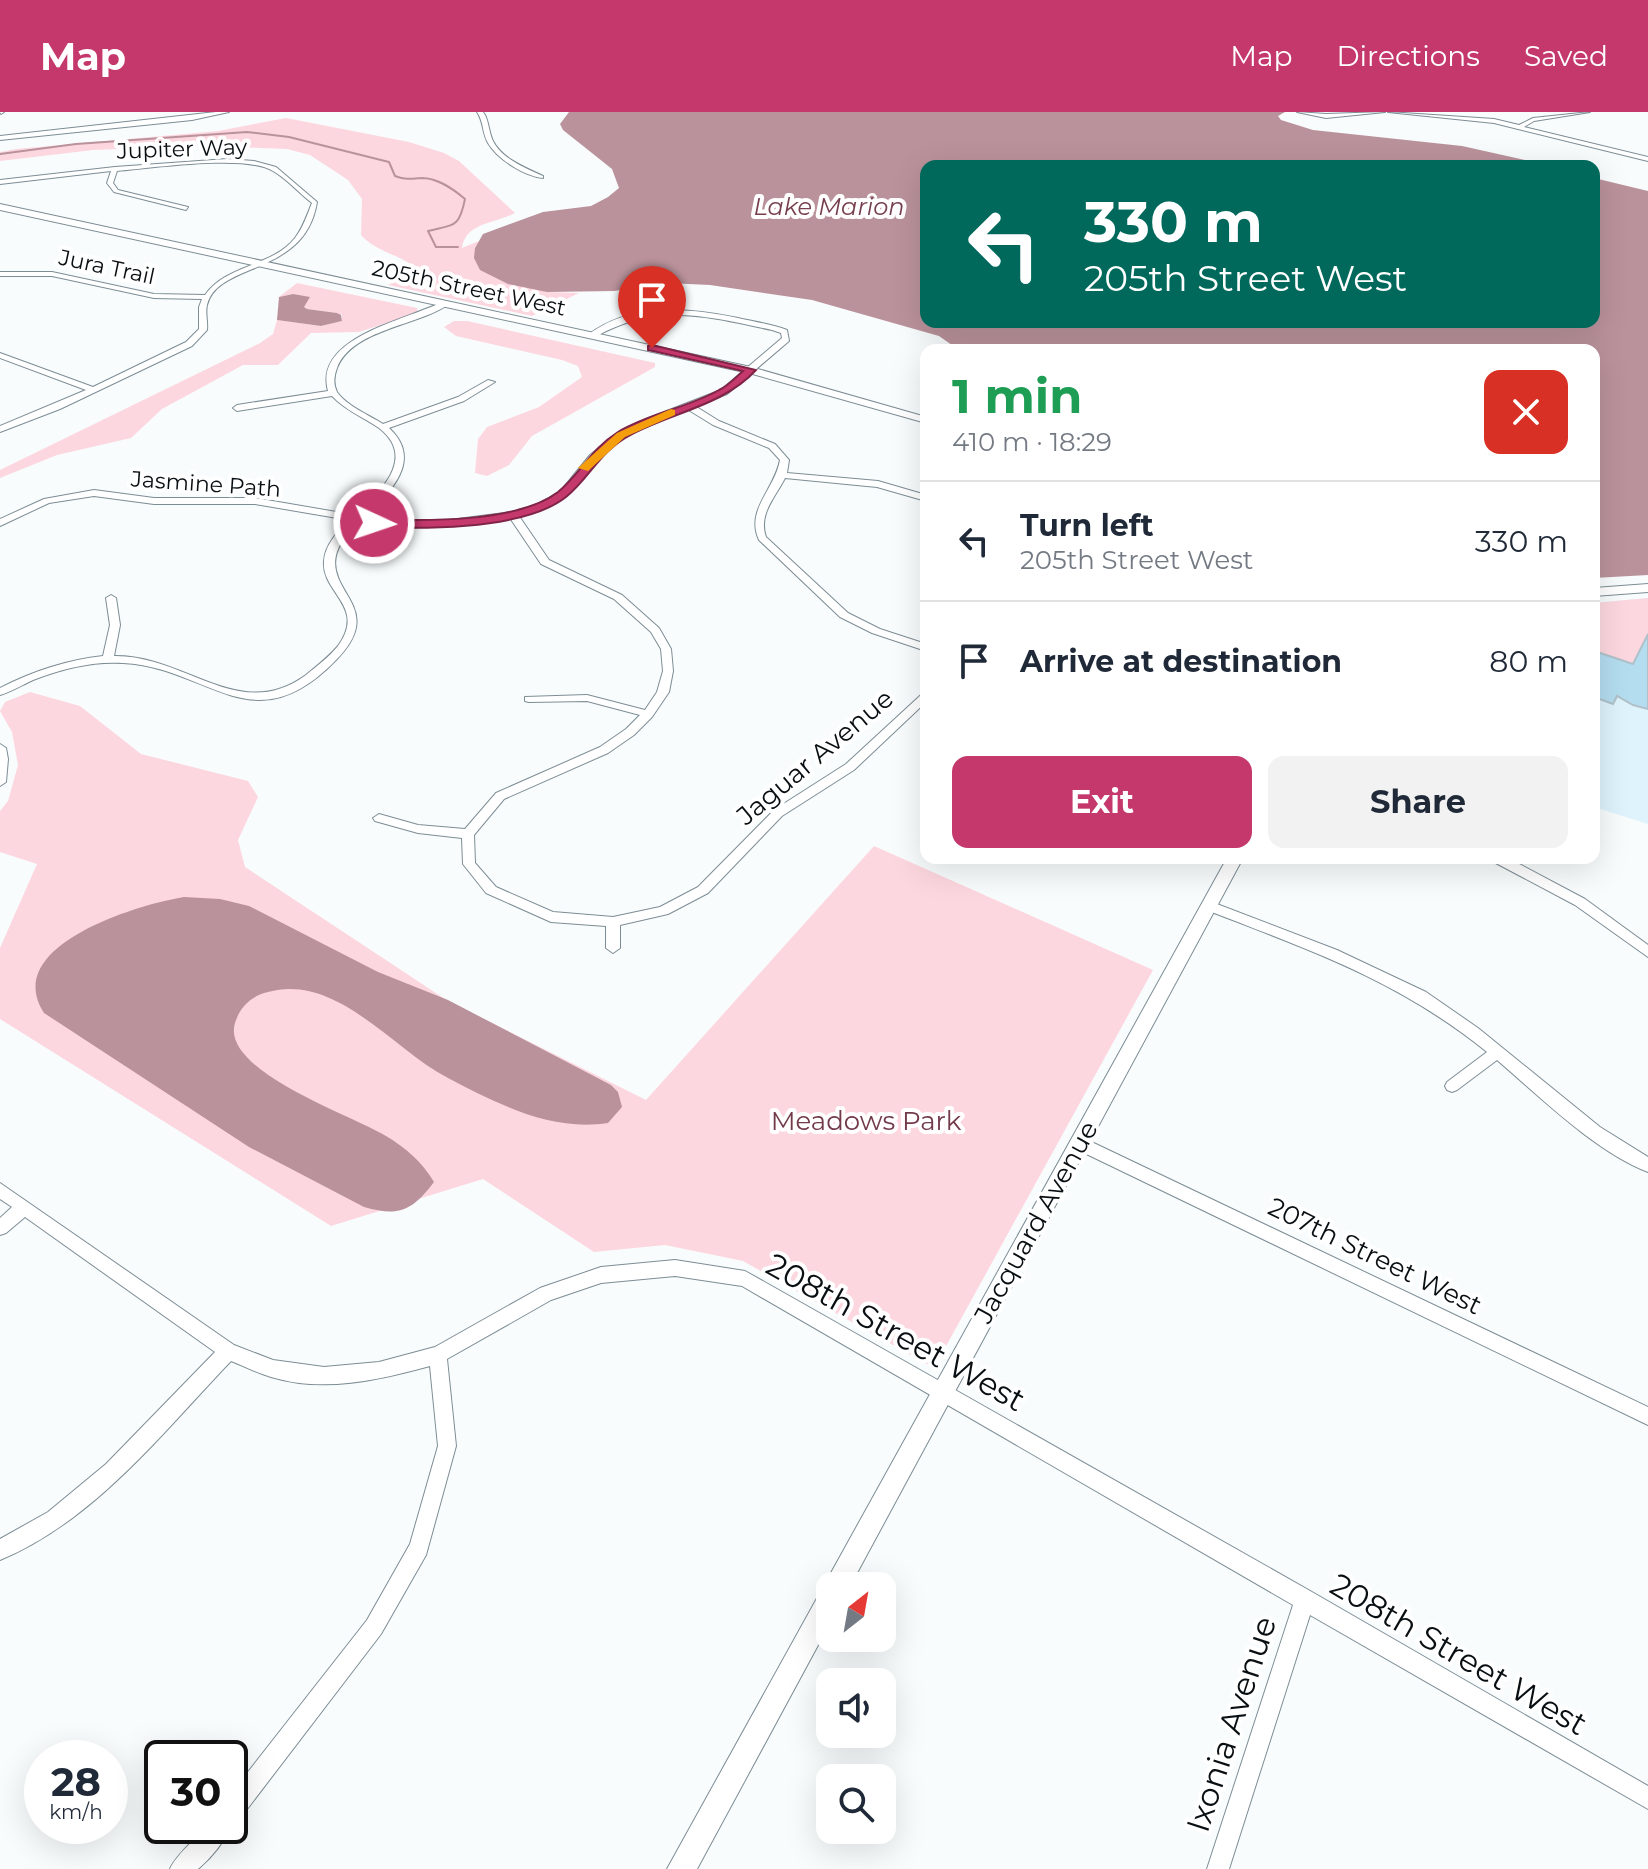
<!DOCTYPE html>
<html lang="en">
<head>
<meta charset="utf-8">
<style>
	body { margin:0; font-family:Montserrat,sans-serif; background:#f2f2f3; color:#1f2937; height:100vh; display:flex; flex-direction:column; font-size:30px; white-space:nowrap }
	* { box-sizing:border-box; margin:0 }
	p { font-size:26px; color:#747a83 }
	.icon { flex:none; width:44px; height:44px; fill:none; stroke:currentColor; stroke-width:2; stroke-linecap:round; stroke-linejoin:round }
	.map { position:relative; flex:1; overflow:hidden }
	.details { position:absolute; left:920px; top:232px; width:680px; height:520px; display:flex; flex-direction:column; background:#fff; border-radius:16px; box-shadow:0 8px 32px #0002 }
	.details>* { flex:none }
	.hud { position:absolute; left:920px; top:48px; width:680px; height:168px; border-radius:16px; box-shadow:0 8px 32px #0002; background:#00695c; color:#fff; overflow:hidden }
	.needle { width:52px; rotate:31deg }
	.buttons { position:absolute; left:816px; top:1460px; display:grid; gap:16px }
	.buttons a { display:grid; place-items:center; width:80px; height:80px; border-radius:16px; background:#fff; box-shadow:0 8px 32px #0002; font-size:40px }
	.speed { position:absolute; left:24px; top:1628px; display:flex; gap:16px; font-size:40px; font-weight:700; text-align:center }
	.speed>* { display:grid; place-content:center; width:104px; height:104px; border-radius:50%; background:#fff; box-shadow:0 8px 32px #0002; line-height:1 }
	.speed small { font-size:20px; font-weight:400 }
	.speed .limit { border:4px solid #111; border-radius:12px; background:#fff; color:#111 }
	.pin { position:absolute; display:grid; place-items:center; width:68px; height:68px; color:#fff; margin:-82px -34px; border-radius:50% 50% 50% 0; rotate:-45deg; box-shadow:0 0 8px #0007 }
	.pin .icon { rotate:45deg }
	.me { position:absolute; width:88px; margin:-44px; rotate:93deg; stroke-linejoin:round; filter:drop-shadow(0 0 6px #0008) }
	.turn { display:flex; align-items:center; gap:28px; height:168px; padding:0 32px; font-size:36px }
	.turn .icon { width:104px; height:104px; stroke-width:2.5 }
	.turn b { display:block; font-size:56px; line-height:68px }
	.round { display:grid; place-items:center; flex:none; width:84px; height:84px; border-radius:16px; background:#f2f2f3 }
	.overview { display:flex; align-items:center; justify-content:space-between; height:136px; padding:0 32px }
	h1 { font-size:48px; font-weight:700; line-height:60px; color:#1e9e55 }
	.action { display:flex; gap:16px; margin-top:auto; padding:16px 32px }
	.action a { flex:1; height:92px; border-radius:16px; background:#c4386b; color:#fff; font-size:32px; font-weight:700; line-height:92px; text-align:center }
	.action a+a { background:#f2f2f3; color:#1f2937 }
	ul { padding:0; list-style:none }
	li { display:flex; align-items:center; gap:24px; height:120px; padding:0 32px; border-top:2px solid #e0e1e3 }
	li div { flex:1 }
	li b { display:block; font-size:30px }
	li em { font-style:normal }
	header { display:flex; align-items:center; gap:48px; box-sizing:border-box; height:112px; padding:0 40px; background:#c4386b; color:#fff }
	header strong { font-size:38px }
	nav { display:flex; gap:44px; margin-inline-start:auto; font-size:28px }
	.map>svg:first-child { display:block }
	.built { fill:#def3fc }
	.green { fill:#fdd7df }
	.water { fill:#ba929b }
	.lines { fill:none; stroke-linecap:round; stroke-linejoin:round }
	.stream { stroke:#ba929b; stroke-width:2 }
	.building { fill:#b4ddf0; stroke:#b0c1c9; stroke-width:2 }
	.minor-casing { stroke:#7d8d95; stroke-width:2 }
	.tertiary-casing { stroke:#7d8d95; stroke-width:2 }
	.minor { fill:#fff; fill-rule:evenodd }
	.tertiary { fill:#fff; fill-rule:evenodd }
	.route { fill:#c4386b; stroke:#7f2446; stroke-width:2 }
	.slow { fill:#f59e0b }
	.labels { text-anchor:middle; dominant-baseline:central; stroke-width:8; stroke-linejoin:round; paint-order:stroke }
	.far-street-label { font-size:22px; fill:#080e11; stroke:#fff }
	.far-water-label { font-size:24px; font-style:italic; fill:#773e4e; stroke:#fff }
	.street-label { font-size:26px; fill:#080e11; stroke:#fff }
	.park-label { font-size:26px; fill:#723a4a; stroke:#fff }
	.near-street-label { font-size:32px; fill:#080e11; stroke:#fff }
</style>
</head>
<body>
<header>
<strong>Map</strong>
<nav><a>Map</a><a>Directions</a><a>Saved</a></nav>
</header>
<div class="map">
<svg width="1648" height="1757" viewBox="0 0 1648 1757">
	<rect width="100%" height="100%" fill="#f8fcfd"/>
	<polygon class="built" points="1648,486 1648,712 1594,695 1594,491"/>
	<g class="green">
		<path d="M286,6L409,30L444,41L459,49L515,101C497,111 465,110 462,136L479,129L475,136L547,180L579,181L532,204L388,173L418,158C401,142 377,141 361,123L362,87L348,68L310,43L287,37L205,34L93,38L0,49V40L16,37L218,19Z"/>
		<polygon points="297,171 417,196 418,201 359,220 311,221 278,253 243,253 162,297 131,326 57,343 0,366 0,358 260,231 273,222 277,208 321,214 342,209 342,203 337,201 307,197 304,195 306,189 293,182 279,185"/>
		<polygon points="454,209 467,209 655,251 655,255 532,324 509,353 487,364 475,361 478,327 487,315 539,295 582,265 578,254 562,248 456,224 444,215"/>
		<polygon points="1648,486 1648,538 1641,536 1632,552 1594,538 1594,491"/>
		<polygon points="30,580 80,594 141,642 248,669 258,685 238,728 245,755 448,889 646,988 874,734 1153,858 934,1256 743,1149 665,1133 594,1140 483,1067 331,1114 0,907 0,836 37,752 0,740 0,699 8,689 18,653 12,620 0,599 5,590"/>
	</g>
	<g class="water">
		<polygon points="569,0 1285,0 1278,4 1281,8 1313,18 1462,34 1552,54 926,54 926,210 1594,210 1594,66 1648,79 1648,463 1594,466 1594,238 959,238 939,224 812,188 710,173 667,171 614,179 547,180 508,172 480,158 474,146 475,136 483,122 543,100 591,94 608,85 619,76 612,57 563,18 560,12"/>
		<polygon points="293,182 310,185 304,195 307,197 337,201 341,203 342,209 321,214 277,208 279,185"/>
		<path d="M184,785L220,787L249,794L378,860L448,888L611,973L618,980L622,995L608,1011C551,1020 498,992 448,966C393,938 337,861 268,880C251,884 240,895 235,911C220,959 354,1004 386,1024C406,1036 422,1050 434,1070C412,1099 399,1105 364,1095L249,1035L44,901C0,833 140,792 184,785Z"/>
	</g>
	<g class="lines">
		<path class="stream" d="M0,42L76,32L247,20L289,25L389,50L395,64C406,68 410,67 422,66C438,66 453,77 465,87C459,116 455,112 428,119L436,135H458"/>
	</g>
	<polygon class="building" points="1648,522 1648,597 1633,593 1617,584 1613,592 1594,585 1594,539 1633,552"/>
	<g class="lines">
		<g class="minor-casing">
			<g id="minor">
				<polygon points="0,0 4,0 1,2"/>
				<polygon points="216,0 229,0 192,8 0,28 0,24"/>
				<path d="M477,0H483L485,3C489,11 489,21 493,29C502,47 526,56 543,64V66C525,64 498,48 488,31C482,21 484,10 477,0Z"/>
				<polygon points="1297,0 1326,2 1385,0 1326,6"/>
				<polygon points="1388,0 1494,7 1519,13 1533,6 1590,0 1534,9 1524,15 1648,45 1648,49 1494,11"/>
				<path d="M227,47L254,49L276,55L317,90C305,165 218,149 207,193C205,201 208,210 207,218L192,234L60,297L0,320V314L86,278L0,246V241L93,275L186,230L199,217V195L202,187L154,186L52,164H0V160H52L154,182L205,183C227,152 272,155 295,126C303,116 307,103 312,91C299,81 287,67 273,59C246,42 152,56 117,59L113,71L118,78L188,95L186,98L114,80L107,71L111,59L0,72V68L115,55Z"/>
				<path d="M442,190L449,192C418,214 352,217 337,256C334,264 333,272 337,280C347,294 369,303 383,312L458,285L488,268L495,270L464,289L389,316C424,348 390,381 364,405L393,410H434L512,400L538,392L560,380L590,343L618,321L646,307L721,278L782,226L781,221L772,218C706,204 657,190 595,225L588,223C631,190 688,196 738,206C755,210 771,212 787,218L789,229L727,282L695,294L719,309L775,332L789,348L787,361L878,369L926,383V389L877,375L785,366C775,386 758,402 766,425L848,501L880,517L926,532V539L872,521L840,505L759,428C745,398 775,377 780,348L769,336L713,313L687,297L624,325L596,347L566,384L544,396L519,404L549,448L622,483L659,516L671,537L673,559L669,580L652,605L634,623L608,641L504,687L474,723L475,751L496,775L553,800L613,805L660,795L698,775L774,698L846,652L922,582L926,581V590L854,658L782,704L708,781L668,802L620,813V836L613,841L606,836V814L551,810L486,781L463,752L462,726L418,721L375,709L373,706L379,702L418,713L465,717L496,681L600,635L626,617L640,603L587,589L529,590L525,589V585L587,583L645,598L657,580L663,559L661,537L651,520L614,487L541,452L510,406C456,413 414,419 358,410C291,476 399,484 336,548C253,634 209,555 123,551C92,549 61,557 33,568C22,573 11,580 0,583V576C33,559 67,548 103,544L110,513L106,486L111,483L116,486L120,513L114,544C187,543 239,612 306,563C317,554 329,545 338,534C367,494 321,481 324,449C325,433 338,419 349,408L255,392H154L94,384L49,391L0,414V407L44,387L94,378L154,386H255L354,403C379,382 418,346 379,316C363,305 345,298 332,284L237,299L233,296L237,293L328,279C313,225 407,208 442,190Z"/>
				<polygon points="0,632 6,636 8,647 6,670 0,674"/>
				<polygon points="1491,746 1508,746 1585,787 1648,833 1648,845 1575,793 1492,749"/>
				<path d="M1209,789L1337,838L1426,880L1478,916L1600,1015L1648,1045V1060C1596,1040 1540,985 1497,948L1457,978L1452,980L1447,978L1445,974L1447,970L1487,940C1398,868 1309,838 1204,797L1202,794Z"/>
				<polygon points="1079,1024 1648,1295 1648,1313 1074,1036 1071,1031 1074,1026"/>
				<path d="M0,1071L234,1233L273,1248L324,1255L379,1250L435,1235L540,1176L601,1155L675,1148L745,1159L1312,1480L1648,1674V1697L1310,1503L1229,1757H1207L1293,1493L742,1174L675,1164L601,1171L551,1188L447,1247L456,1334L426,1443L381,1522L238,1709L230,1712L231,1714C224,1730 211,1746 198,1757H170C175,1744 196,1727 206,1714H230V1683L367,1508L410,1432L438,1334L430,1254C379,1268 324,1281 271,1265C257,1261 244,1254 231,1249C162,1321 94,1409 0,1448V1427L48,1400L106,1352L215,1240L25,1105L6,1121L0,1123V1106L12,1095L0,1087Z"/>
			</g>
		</g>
		<g class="tertiary-casing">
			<g id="tertiary">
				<polygon points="0,92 751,255 926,305 926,311 749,261 0,98"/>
				<polygon points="1648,472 1648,480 1594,484 1594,476"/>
				<polygon points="1227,746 1243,746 850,1474 830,1474 830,1511 697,1757 667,1757"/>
			</g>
		</g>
		<use href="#minor" class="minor"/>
		<use href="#tertiary" class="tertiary"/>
	</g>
	<path class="route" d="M652,233L756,258C724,293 674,300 632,322C599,339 590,366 566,385C524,418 425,417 374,415L368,411L374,407C423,409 518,411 558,380C580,362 591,337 618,320C650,301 687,296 719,278C728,274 736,265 743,259L648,238V234Z"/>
	<polygon class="slow" points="671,297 675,298 675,303 625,325 588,359 578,356 617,321"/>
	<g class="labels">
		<g class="far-street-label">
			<text transform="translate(182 37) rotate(-2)">Jupiter Way</text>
			<text transform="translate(107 155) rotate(12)">Jura Trail</text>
			<text transform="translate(469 176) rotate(12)">205th Street West</text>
			<text transform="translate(206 372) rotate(4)">Jasmine Path</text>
		</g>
		<g class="far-water-label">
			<text x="829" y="94">Lake Marion</text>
		</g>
		<g class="street-label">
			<text transform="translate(815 645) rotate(-40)">Jaguar Avenue</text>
			<text transform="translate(1036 1110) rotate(-61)">Jacquard Avenue</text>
			<text transform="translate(1375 1144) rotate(26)">207th Street West</text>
		</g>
		<g class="park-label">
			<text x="866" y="1009">Meadows Park</text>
		</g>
		<g class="near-street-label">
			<text transform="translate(896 1220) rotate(29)">208th Street West</text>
			<text transform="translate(1459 1542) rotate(30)">208th Street West</text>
			<text transform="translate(1231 1612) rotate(-72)">Ixonia Avenue</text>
		</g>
	</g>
</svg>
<div class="buttons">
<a><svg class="needle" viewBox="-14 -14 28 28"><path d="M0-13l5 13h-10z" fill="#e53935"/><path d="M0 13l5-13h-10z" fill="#747a83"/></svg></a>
<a><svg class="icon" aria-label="sound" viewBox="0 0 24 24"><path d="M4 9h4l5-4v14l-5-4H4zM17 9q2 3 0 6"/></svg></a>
<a><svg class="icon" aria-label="search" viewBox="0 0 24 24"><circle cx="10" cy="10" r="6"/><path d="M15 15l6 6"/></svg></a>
</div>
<div class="speed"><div>28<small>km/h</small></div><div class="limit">30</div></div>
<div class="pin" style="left:652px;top:236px;background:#d93025"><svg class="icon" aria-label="arrive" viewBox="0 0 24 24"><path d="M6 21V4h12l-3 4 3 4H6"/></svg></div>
<svg class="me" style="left:374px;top:411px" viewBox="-20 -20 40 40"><circle r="17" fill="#c4386b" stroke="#fff" stroke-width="3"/><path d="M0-11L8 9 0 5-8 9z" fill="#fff"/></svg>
<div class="hud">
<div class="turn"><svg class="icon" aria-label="left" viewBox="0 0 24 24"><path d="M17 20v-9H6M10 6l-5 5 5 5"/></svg><div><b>330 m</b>205th Street West</div></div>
</div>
<section class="details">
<div class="overview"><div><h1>1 min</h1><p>410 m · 18:29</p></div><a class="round" style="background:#d93025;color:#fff"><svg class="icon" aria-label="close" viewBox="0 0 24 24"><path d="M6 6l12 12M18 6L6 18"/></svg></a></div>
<ul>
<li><svg class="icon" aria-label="left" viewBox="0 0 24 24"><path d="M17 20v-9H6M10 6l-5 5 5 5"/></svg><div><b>Turn left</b><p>205th Street West</p></div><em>330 m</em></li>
<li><svg class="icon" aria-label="arrive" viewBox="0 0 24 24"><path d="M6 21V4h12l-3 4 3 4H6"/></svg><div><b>Arrive at destination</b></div><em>80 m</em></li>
</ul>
<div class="action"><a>Exit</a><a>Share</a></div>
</section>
</div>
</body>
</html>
